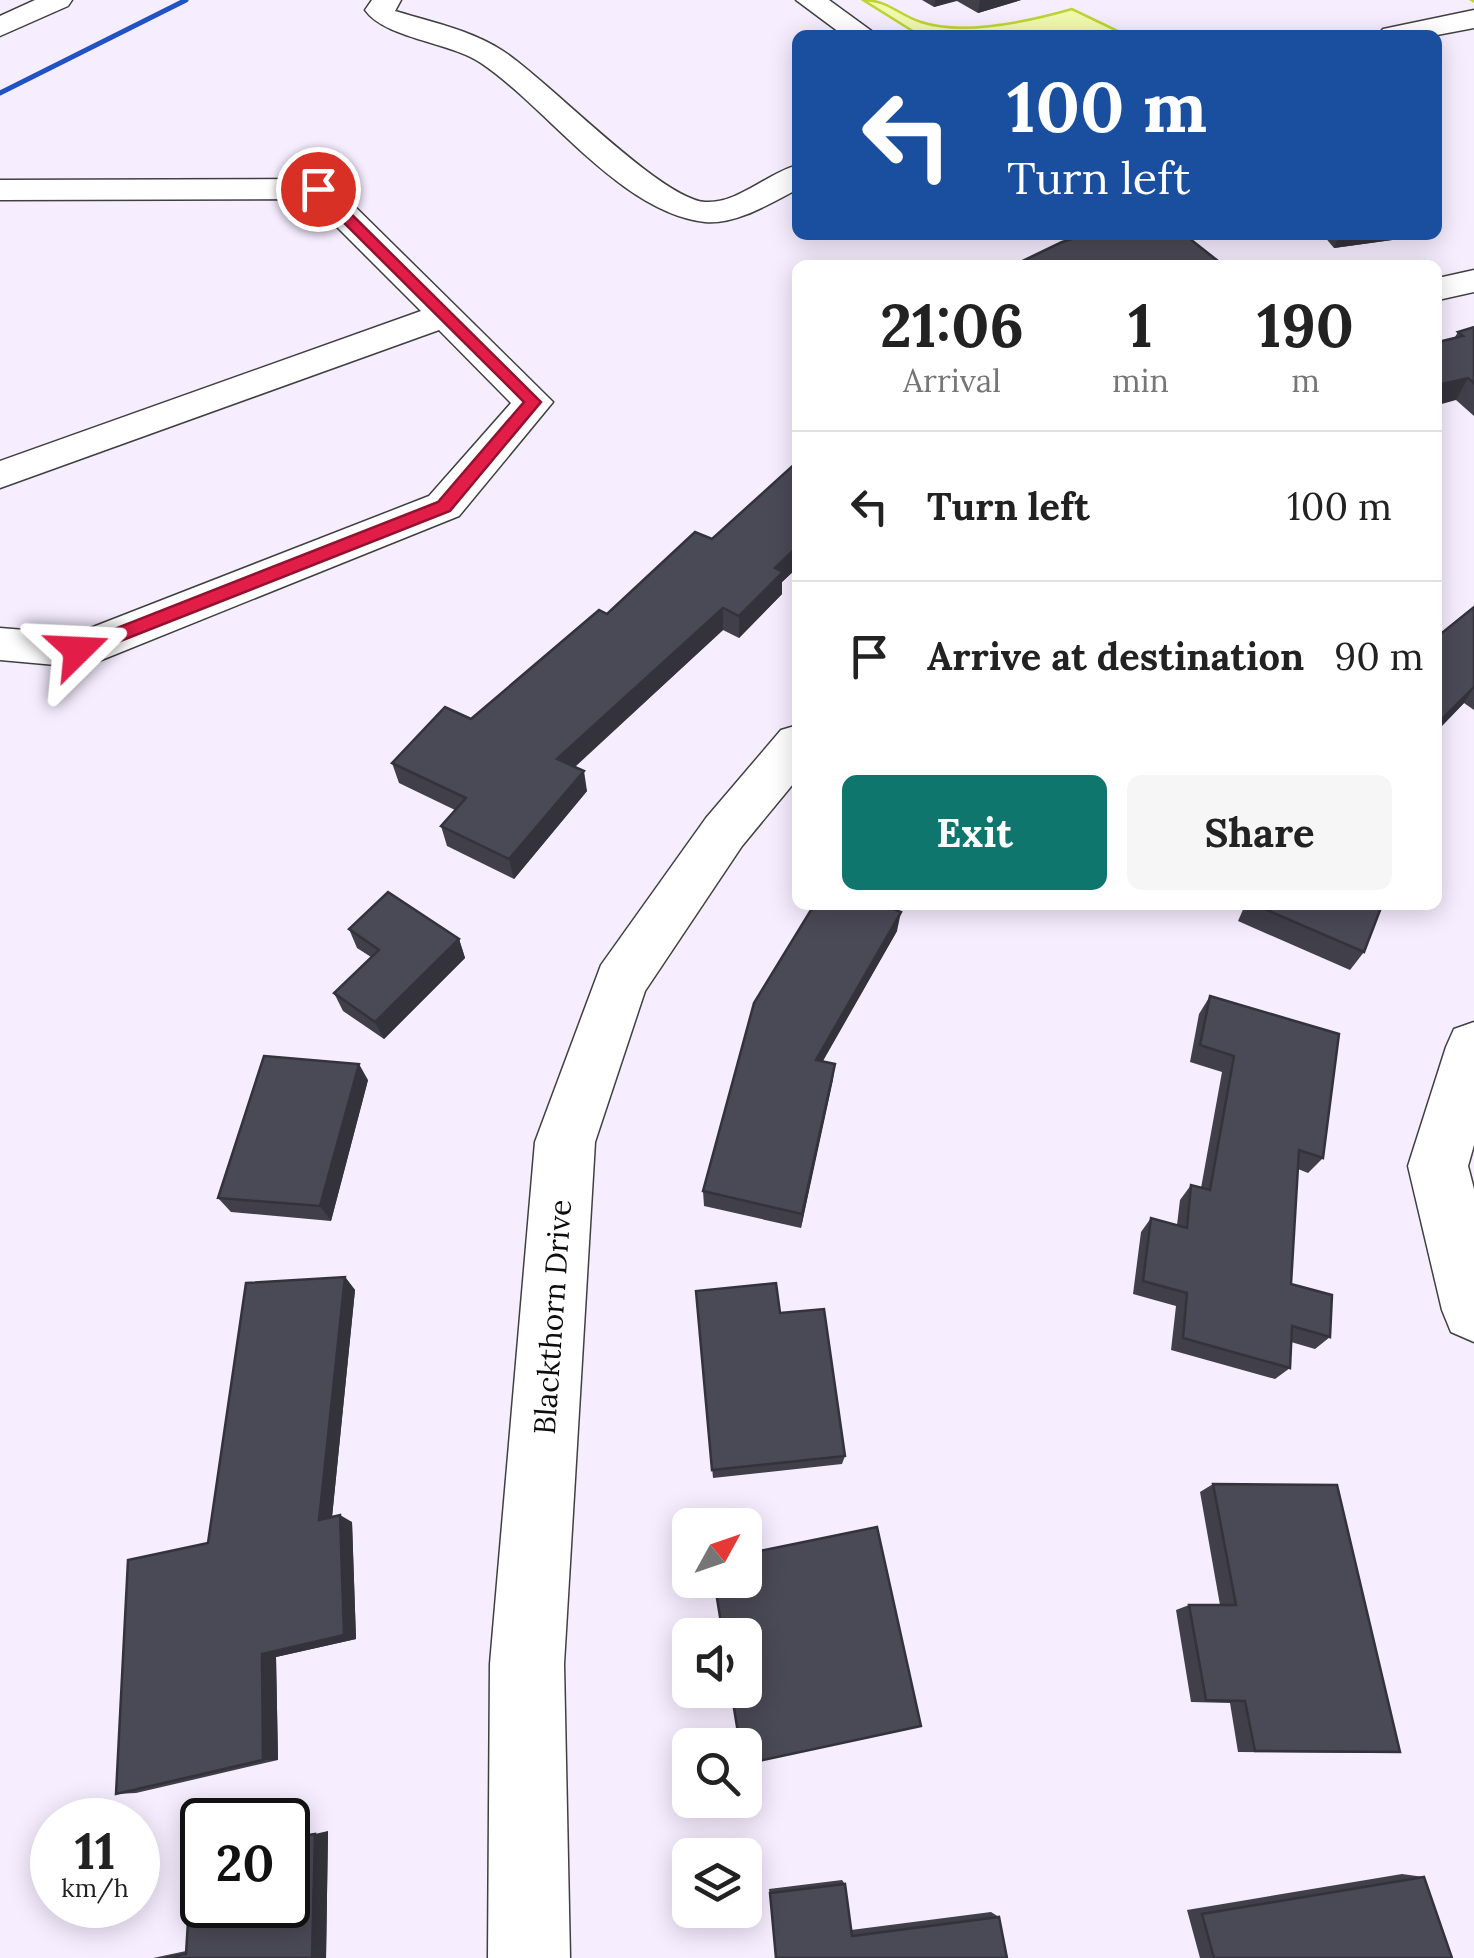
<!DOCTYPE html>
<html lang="en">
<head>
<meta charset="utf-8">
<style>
	body { margin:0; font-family:Lora,serif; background:#f6f6f6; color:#222; height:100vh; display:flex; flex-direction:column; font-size:38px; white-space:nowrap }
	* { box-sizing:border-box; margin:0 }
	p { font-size:32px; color:#767676 }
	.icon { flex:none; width:55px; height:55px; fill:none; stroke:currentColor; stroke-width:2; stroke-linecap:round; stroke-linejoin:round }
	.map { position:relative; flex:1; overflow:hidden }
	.sheet { position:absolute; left:792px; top:260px; width:650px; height:650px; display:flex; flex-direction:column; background:#fff; border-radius:15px; box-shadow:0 5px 25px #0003 }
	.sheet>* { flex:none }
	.top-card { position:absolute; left:792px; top:30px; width:650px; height:210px; border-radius:15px; box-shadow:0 5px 25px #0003; background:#1a4fa0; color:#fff; overflow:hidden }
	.needle { width:65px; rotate:50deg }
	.tools { position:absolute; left:672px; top:1508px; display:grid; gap:20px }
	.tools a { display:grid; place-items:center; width:90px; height:90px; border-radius:15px; background:#fff; box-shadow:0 5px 25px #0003; font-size:50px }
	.speed { position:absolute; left:30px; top:1798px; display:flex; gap:20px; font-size:50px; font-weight:700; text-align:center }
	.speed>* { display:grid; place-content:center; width:130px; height:130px; border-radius:50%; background:#fff; box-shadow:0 5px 25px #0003; line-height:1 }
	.speed small { font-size:25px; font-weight:400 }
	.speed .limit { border:5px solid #111; border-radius:15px; background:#fff; color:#111 }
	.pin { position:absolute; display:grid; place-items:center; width:85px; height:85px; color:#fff; margin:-42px; border:5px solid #fff; border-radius:50%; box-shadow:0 2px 10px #0007 }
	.me { position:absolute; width:110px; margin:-55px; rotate:69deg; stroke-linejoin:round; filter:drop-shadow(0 0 8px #0008) }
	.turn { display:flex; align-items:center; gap:35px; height:210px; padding:0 50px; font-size:45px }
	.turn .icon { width:130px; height:130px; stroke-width:2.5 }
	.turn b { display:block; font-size:70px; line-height:85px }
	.eta { display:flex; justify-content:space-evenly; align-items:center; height:170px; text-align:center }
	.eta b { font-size:60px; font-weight:700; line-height:70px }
	.primary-button { display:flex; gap:20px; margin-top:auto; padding:20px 50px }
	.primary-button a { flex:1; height:115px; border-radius:15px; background:#0f766e; color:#fff; font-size:40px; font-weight:700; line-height:115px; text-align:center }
	.primary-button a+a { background:#f6f6f6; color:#222 }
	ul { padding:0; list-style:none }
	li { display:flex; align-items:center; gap:30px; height:150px; padding:0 50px; border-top:2px solid #e0e0e0 }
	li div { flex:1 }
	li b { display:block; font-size:38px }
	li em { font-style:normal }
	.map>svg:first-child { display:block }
	.water { fill:#f1f9af; stroke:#bfd333; stroke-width:2.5 }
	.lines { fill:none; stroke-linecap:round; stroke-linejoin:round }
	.stream { fill:#bfd333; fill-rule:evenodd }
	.minor-casing { stroke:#404040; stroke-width:3 }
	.minor { fill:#fff; fill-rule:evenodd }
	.rail { stroke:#1f54c2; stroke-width:5 }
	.wall { fill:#403f4a }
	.shaded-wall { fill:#34333c }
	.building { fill:#4a4956; stroke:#34333c; stroke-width:2.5 }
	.route { fill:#e11d48; stroke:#92132f; stroke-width:2.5 }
	.labels { text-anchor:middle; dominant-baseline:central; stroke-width:10; stroke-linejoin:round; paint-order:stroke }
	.street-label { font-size:30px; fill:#0d0d0d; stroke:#fff }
</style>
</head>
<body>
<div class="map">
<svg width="1474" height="1958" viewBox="0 0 1474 1958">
	<rect width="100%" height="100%" fill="#f6edff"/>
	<path class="water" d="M863,0C888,0 899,15 921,22C964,36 1030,21 1072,9L1126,35H919Z"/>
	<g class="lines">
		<polygon class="stream" points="1469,0 1474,0 1474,3"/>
		<g class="minor-casing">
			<g id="minor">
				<polygon points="35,0 72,0 68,6 0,36 0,16"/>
				<path d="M372,0H401L395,11C431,22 471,30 503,51C549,81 659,198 705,202C738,204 767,173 798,165V189C771,203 736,225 705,222C620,212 549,109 481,63C450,42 384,38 365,10Z"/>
				<polygon points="796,0 829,0 877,35 843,35"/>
				<polygon points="1474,10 1474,28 1437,35 1378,35 1383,29"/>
				<polygon points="318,179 330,182 553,402 459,516 94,663 78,667 0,660 0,628 75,634 429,496 511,403 439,330 0,488 0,461 421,311 309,199 0,200 0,180"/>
				<polygon points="1474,270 1474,292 1438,300 1438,278"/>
				<polygon points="798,725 798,778 742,846 645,991 595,1142 564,1664 570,1958 488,1958 490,1664 535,1142 601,965 706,818 781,730"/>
				<polygon points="1474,1022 1474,1145 1468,1166 1474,1189 1474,1342 1451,1332 1442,1310 1408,1166 1446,1047 1454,1029"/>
			</g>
		</g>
		<use href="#minor" class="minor"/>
		<polyline class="rail" points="0,93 186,0"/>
	</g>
	<g class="wall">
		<polygon points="922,0 1021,0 978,13 957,1 934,7"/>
		<polygon points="1323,235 1415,235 1414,237 1334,248"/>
		<polygon points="1474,327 1474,416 1456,400 1455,337 1458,332"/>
		<polygon points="798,461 798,567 782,582 782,594 739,638 723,630 575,767 587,791 514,879 447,846 441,826 455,810 399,783 392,763 471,719 607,614 712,539"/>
		<polygon points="1474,608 1474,710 1464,703 1438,730 1438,636"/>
		<polygon points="1245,905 1382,905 1364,952 1350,970 1238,921"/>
		<polygon points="893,909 897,931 823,1061 835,1064 801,1228 704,1206 703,1191"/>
		<polygon points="349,929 459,939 465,958 384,1039 343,1011 334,993 371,957 357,948"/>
		<polygon points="1210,996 1323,1158 1308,1173 1298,1169 1291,1284 1330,1337 1315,1349 1291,1342 1290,1368 1275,1379 1171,1350 1176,1306 1133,1294 1141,1232 1151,1218 1177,1225 1180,1200 1191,1185 1201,1188 1222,1072 1190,1062 1199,1014"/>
		<polygon points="368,1080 331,1221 231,1212 218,1198"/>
		<polygon points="345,1277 355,1290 332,1517 352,1522 356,1639 276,1657 278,1760 136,1793 116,1794 208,1543"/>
		<polygon points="696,1291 780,1313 845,1456 842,1464 713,1478"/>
		<polygon points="1213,1484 1379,1753 1238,1752 1230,1703 1191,1702 1176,1610 1189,1605 1220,1605 1200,1492"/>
		<polygon points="328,1831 326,1958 153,1958 186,1951"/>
		<polygon points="1402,1874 1424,1877 1452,1958 1200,1958 1187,1910"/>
		<polygon points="842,1880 845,1884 851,1930 991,1912 999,1917 776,1958 769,1889"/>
	</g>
	<g class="shaded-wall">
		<polygon points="935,0 957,0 934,7"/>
		<polygon points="980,0 1021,0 978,13"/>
		<polygon points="1339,235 1415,235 1414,237 1334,248"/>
		<polygon points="1468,378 1456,400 1438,405 1438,385"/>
		<polygon points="798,546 798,567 782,582 782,594 739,638 739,616 775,568"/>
		<polygon points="723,608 723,630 561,779 557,759"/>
		<polygon points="1474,687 1464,703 1438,730 1438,723"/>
		<polygon points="584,771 587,791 514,879 509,859"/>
		<polygon points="901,912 897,931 814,1076 816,1060"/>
		<polygon points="459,939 465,958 384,1039 375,1022"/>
		<polygon points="359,1064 368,1080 331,1221 320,1206"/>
		<polygon points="835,1064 833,1080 801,1228 802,1214"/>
		<polygon points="345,1277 355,1290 331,1527 319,1520"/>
		<polygon points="340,1515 352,1522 356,1639 276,1657 278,1760 263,1760 262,1654"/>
		<polygon points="328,1831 326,1958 312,1958 315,1834"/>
	</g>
	<g class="building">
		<polygon points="1086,235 1185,235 1218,261 1205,265 1014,265 1062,242"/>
		<polygon points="1474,327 1474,383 1468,378 1438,385 1438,342 1463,336 1458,332"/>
		<polygon points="798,461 798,546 775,568 783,572 739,616 723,608 557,759 584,771 509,859 441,826 466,798 392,763 445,707 471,719 599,610 607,614 695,532 712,539"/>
		<polygon points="1474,607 1474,687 1438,723 1438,636"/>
		<polygon points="388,892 459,939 375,1022 334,993 379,950 349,929"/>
		<polygon points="814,905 884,905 901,912 816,1060 835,1064 802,1214 703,1191 754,1003"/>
		<polygon points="1255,905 1382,905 1364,952"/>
		<polygon points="1210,996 1339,1034 1323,1158 1299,1150 1291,1284 1332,1295 1330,1337 1292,1326 1290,1368 1183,1338 1187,1293 1143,1281 1151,1218 1187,1228 1191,1185 1210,1190 1234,1056 1200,1045"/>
		<polygon points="264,1056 359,1064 320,1206 218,1198"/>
		<polygon points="345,1277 319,1520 340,1515 344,1635 262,1654 263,1760 116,1794 128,1560 208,1543 246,1283"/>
		<polygon points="776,1283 780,1313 824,1309 845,1456 712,1470 696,1291"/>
		<polygon points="1213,1484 1337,1485 1400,1752 1255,1751 1245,1701 1206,1700 1189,1605 1236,1605"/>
		<polygon points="877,1527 921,1726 745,1764 745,1745 740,1745 731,1690 745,1690 745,1635 723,1635 714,1580 745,1580 745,1554"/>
		<polygon points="315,1834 312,1958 165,1958 186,1954 192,1856 202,1854 202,1905 288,1905 288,1838"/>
		<polygon points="1424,1877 1452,1958 1214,1958 1202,1914"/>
		<polygon points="845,1884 852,1936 999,1917 1007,1958 776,1958 770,1893"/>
	</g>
	<polygon class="route" points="313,186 323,186 541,402 450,511 85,655 71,655 71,646 438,502 524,402 313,192"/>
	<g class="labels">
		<g class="street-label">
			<text transform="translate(552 1317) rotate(-86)">Blackthorn Drive</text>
		</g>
	</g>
</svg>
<div class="tools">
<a><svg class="needle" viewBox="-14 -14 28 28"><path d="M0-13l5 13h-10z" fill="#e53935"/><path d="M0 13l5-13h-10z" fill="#767676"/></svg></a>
<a><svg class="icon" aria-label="sound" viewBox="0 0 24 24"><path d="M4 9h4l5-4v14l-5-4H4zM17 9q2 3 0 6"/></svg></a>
<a><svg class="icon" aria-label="search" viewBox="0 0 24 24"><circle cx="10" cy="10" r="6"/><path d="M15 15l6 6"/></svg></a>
<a><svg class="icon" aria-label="layers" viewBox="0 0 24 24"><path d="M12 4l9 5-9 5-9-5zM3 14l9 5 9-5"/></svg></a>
</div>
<div class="speed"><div>11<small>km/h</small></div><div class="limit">20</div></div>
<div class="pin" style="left:318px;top:189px;background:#d93025"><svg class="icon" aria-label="arrive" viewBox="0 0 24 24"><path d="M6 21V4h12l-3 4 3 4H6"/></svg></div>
<svg class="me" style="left:78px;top:650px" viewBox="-20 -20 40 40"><path d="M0-17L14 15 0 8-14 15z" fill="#e11d48" stroke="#fff" stroke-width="4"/></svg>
<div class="top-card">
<div class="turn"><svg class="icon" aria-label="left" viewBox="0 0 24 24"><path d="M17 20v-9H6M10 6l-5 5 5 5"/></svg><div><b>100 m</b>Turn left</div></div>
</div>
<section class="sheet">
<div class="eta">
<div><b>21:06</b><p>Arrival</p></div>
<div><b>1</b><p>min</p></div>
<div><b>190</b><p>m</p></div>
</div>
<ul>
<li><svg class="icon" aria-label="left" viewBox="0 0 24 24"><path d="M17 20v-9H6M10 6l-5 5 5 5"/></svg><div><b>Turn left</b></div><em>100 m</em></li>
<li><svg class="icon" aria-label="arrive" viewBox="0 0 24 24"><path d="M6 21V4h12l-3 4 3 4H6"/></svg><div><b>Arrive at destination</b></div><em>90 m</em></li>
</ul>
<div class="primary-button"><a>Exit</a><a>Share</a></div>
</section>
</div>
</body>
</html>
